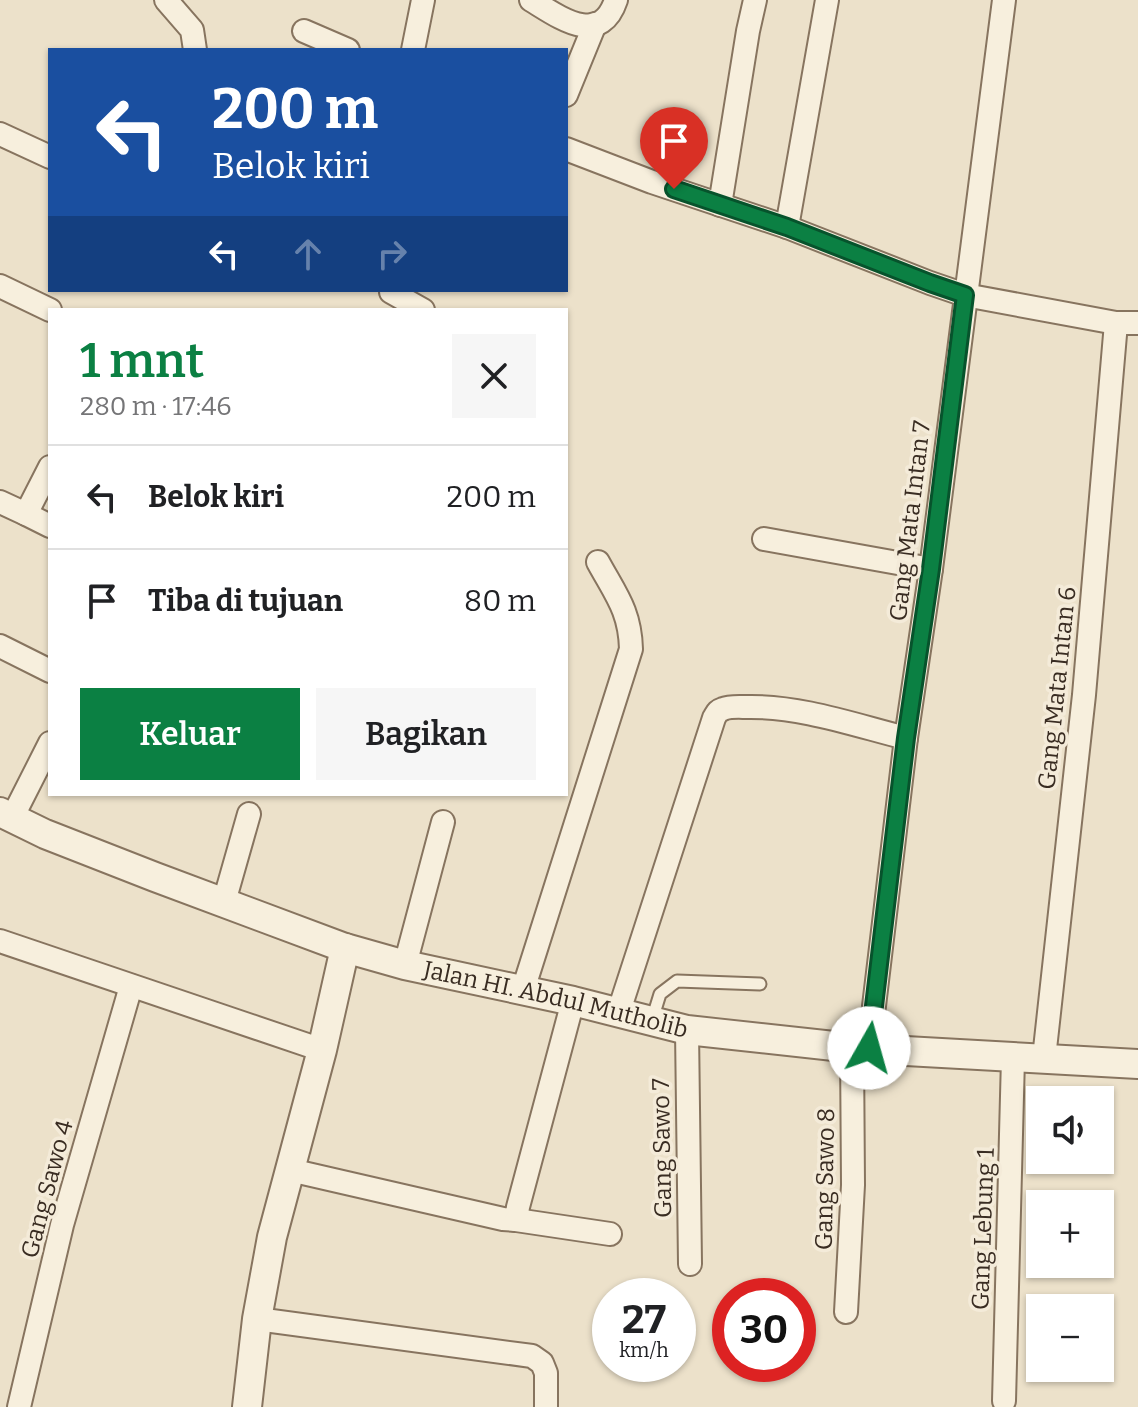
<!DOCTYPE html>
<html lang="id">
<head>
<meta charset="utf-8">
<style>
	body { margin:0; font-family:Bitter,serif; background:#f6f6f6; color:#202124; height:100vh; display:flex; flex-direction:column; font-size:30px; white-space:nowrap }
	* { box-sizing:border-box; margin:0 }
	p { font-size:26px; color:#757577 }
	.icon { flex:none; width:44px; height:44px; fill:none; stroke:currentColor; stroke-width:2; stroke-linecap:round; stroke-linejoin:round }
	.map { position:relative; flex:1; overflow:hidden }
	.drawer { position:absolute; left:48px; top:308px; width:520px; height:488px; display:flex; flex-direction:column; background:#fff; border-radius:0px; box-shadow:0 2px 6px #0004 }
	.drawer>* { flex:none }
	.banner { position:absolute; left:48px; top:48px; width:520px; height:244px; border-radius:0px; box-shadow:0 2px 6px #0004; background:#1a4fa0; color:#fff; overflow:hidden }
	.tools { position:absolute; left:1026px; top:1086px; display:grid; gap:16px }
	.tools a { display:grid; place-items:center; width:88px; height:88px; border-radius:0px; background:#fff; box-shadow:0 2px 6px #0004; font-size:40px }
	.speed { position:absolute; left:592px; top:1278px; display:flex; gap:16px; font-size:40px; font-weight:700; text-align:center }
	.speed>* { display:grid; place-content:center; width:104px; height:104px; border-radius:50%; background:#fff; box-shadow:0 2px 6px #0004; line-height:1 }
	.speed small { font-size:20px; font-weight:400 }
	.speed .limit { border:12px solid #d22; background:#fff; color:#111 }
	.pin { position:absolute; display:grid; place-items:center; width:68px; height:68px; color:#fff; margin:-82px -34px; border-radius:50% 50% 50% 0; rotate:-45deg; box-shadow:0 0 8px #0007 }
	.pin .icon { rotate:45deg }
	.me { position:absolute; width:88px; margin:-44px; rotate:7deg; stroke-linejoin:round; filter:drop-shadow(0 0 6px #0008) }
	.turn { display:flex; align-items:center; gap:28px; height:168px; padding:0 32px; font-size:36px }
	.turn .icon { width:104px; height:104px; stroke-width:2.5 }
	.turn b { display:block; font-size:56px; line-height:68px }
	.lanes { display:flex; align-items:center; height:76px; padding:0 32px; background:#0003; justify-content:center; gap:40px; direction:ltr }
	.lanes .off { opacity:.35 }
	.round { display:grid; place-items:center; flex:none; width:84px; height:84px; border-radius:0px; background:#f6f6f6 }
	.overview { display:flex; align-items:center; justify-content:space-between; height:136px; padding:0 32px }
	h1 { font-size:48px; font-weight:600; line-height:60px; color:#0b8043 }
	.primary-button { display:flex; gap:16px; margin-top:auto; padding:16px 32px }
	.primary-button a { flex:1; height:92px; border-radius:0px; background:#0b8043; color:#fff; font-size:32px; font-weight:600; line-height:92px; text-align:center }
	.primary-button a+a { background:#f6f6f6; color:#202124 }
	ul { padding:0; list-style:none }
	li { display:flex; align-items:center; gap:24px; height:104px; padding:0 32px; border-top:2px solid #e0e0e0 }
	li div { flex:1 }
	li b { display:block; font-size:30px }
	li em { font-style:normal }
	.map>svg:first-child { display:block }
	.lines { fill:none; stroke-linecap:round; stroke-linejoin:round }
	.service-casing { stroke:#87745f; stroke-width:15 }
	.minor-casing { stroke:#87745f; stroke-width:26 }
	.tertiary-casing { stroke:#87745f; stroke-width:32 }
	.service { stroke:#f7efdd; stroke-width:11 }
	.minor { stroke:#f7efdd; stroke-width:22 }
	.tertiary { stroke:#f7efdd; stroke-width:28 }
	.route-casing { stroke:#07532c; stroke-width:20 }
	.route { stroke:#0b8043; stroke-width:14 }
	.labels { text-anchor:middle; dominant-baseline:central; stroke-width:7; stroke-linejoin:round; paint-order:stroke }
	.street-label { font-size:24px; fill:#392c22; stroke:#f4ebd9 }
</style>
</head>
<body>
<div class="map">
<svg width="1138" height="1407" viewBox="0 0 1138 1407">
	<rect width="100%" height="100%" fill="#ece1ca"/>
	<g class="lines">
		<g class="service-casing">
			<polyline id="service" points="652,1020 660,994 677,981 760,984"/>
		</g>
		<g class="minor-casing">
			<g id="minor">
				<polyline points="166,0 192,30 195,50"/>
				<path d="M531,0C559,17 600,48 616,0"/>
				<polyline points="304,31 348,50"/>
				<polyline points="413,50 423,0"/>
				<polyline points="566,95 595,24"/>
				<polyline points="0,134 50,157"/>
				<polyline points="566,149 652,182 787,227 930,283 965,295 1116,323 1138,323"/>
				<polyline points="720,205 748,31 755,0"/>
				<polyline points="787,227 827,0"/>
				<polyline points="0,286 50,310"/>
				<polyline points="391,292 423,310"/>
				<polyline points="50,467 26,514 50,526"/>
				<polyline points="0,502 26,514"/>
				<polyline points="764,539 931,569"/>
				<polyline points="0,646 50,671"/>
				<polyline points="12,818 50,743"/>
				<polyline points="224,902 249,814"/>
				<polyline points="0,941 322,1050"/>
				<polyline points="405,965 443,822"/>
				<path d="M523,990L631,649C630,611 616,595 598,562"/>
				<path d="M618,1014L714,718C717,713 717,711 723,709C730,706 740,707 747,707C801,706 854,725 906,738"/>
				<polyline points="687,1030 690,1264"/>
				<polyline points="869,1048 906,738 931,569 1004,0"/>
				<polyline points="1044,1058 1084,695 1116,323"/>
				<polyline points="290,1170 503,1219 516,1220 518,1207 573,1001"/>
				<polyline points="516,1220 610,1234"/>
				<polyline points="846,1312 853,1185 852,1048"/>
				<polyline points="257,1319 532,1356 542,1363 546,1373 546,1407"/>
				<polyline points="1004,1401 1013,1058"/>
				<polyline points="19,1407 62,1225 131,986"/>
			</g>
		</g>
		<g class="tertiary-casing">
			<g id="tertiary">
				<path id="s1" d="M0,812L45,834L155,877L345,948L405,965L573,1001L687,1030L852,1048L1138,1064"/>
				<polyline points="247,1407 257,1319 272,1237 322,1050 345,948"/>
			</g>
		</g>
		<use href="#service" class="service"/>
		<use href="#minor" class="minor"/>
		<use href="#tertiary" class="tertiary"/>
	</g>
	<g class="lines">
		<g class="route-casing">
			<polyline id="route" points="674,189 787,227 930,283 965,295 931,569 906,738 869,1048"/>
		</g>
		<use href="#route" class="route"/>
	</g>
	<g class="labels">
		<g class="street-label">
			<text transform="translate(910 521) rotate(-83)">Gang Mata Intan 7</text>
			<text transform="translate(1057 688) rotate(-84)">Gang Mata Intan 6</text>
			<text stroke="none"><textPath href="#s1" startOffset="588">Jalan HI. Abdul Mutholib</textPath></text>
			<text transform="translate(662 1148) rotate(-91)">Gang Sawo 7</text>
			<text transform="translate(825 1179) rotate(-89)">Gang Sawo 8</text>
			<text transform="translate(47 1189) rotate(-75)">Gang Sawo 4</text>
			<text transform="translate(983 1229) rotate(-88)">Gang Lebung 1</text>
		</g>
	</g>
</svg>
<div class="tools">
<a><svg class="icon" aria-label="sound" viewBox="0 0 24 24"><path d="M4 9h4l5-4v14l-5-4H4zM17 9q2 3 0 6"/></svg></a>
<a>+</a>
<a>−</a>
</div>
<div class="speed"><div>27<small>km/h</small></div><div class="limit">30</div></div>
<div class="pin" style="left:674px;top:189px;background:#d93025"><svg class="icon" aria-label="arrive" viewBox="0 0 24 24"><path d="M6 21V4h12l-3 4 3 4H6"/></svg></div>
<svg class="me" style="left:869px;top:1048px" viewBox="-20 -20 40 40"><circle r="19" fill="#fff"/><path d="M0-13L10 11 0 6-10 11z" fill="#0b8043"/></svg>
<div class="banner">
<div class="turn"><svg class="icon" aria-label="left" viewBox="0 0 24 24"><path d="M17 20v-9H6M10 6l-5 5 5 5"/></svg><div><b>200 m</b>Belok kiri</div></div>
<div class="lanes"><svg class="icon" aria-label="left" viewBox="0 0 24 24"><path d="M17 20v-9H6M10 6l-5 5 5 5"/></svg><svg class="icon off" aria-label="ahead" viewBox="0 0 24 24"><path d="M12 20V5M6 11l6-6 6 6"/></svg><svg class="icon off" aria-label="right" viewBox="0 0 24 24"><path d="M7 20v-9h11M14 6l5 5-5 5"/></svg></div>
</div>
<section class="drawer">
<div class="overview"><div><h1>1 mnt</h1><p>280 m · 17:46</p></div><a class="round"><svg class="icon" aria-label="close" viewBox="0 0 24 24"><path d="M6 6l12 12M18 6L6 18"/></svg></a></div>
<ul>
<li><svg class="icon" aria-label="left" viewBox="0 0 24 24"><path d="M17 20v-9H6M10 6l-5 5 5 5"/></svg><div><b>Belok kiri</b></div><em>200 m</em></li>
<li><svg class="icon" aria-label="arrive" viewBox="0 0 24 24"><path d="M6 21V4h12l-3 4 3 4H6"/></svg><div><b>Tiba di tujuan</b></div><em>80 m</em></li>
</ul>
<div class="primary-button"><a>Keluar</a><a>Bagikan</a></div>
</section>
</div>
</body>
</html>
